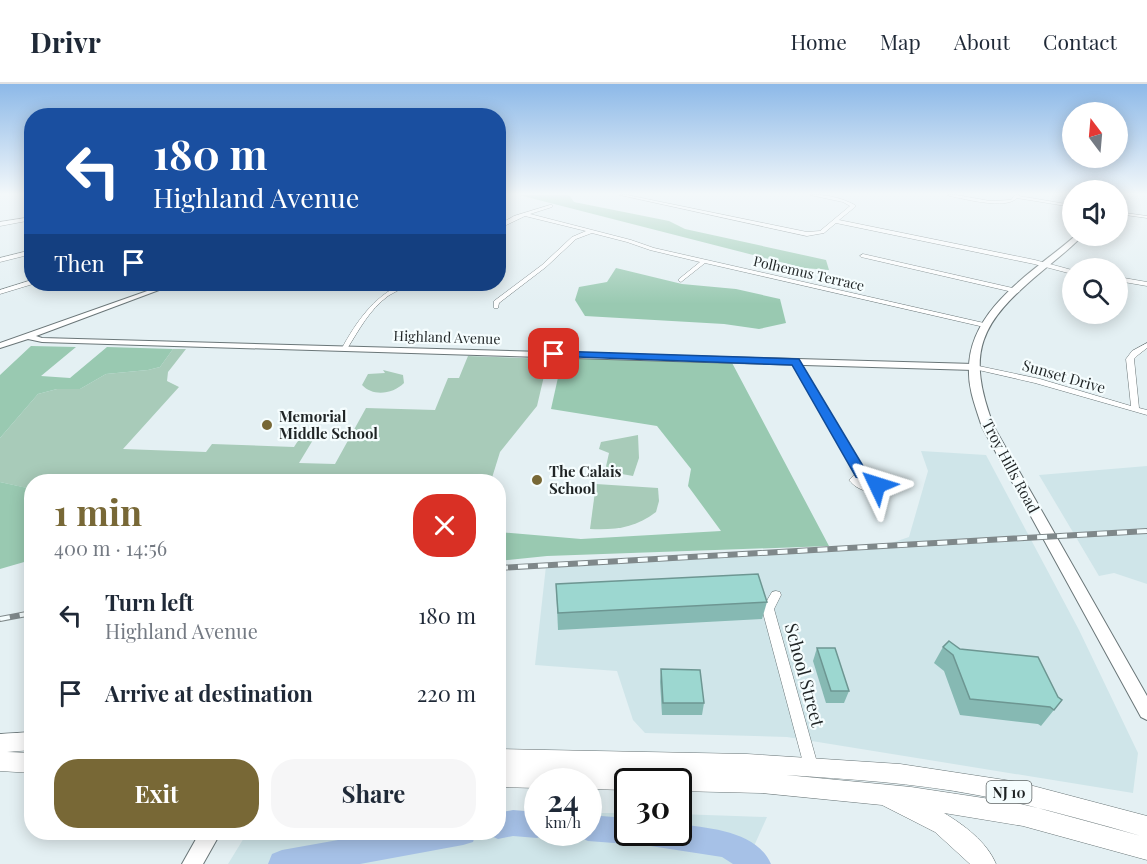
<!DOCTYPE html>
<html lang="en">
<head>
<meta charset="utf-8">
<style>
	body { margin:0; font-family:"Playfair Display",serif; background:#f6f6f7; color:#1f2937; height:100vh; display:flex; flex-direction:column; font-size:22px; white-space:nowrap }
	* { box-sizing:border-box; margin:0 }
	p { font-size:20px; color:#747a83 }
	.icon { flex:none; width:33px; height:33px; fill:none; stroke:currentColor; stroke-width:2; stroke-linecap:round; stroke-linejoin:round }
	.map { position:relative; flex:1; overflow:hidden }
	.panel { position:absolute; left:24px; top:390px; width:482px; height:366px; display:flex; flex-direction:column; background:#fff; border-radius:24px; box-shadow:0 3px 15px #0003 }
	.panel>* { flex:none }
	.top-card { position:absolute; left:24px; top:24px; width:482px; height:183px; border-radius:24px; box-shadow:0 3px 15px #0003; background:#1a4fa0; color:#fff; overflow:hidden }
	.needle { width:39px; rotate:344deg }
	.tools { position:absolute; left:1062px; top:18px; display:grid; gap:12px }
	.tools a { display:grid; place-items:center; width:66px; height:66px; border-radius:50%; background:#fff; box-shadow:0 3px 15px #0003; font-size:30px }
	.speed { position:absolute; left:524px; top:684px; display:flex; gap:12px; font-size:30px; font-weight:700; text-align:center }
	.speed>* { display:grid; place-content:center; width:78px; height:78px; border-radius:50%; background:#fff; box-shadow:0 3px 15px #0003; line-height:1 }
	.speed small { font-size:15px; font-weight:400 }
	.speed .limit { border:3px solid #111; border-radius:9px; background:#fff; color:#111 }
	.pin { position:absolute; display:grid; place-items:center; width:51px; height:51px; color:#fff; margin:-26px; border-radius:12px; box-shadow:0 3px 9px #0006 }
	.me { position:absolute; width:66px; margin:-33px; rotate:311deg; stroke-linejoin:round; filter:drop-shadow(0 0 4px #0008) }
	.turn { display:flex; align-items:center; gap:21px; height:126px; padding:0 30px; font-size:27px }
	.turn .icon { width:78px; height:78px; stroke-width:2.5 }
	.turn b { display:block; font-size:42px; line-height:51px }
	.then { display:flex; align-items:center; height:57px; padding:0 30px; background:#0003; gap:12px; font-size:22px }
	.round { display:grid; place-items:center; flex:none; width:63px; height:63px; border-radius:24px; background:#f6f6f7 }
	.overview { display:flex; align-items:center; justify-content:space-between; height:102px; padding:0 30px }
	h1 { font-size:36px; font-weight:700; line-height:45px; color:#786836 }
	.primary-button { display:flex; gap:12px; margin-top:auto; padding:12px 30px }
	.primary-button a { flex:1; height:69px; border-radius:24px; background:#786836; color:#fff; font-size:24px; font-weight:700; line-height:69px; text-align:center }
	.primary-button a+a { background:#f6f6f7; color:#1f2937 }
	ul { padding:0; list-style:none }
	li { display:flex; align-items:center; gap:18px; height:78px; padding:0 30px }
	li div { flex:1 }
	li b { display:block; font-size:22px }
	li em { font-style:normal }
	header { display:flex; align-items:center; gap:36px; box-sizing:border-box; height:84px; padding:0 30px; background:#fff; border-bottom:2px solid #e0e1e3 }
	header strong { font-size:28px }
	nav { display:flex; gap:33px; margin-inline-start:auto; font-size:21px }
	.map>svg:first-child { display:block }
	.built { fill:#cfe5e9 }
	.green { fill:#a8cbb9 }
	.forest { fill:#99c9b1 }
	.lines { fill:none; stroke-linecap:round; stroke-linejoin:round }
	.river { fill:#a6c1e7; fill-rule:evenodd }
	.minor-casing { stroke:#6a7678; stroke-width:1 }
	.tertiary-casing { stroke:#6a7678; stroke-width:2 }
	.secondary-casing { stroke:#6a7678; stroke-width:2 }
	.primary-casing { stroke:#6a7678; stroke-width:1 }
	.minor { fill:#fff; fill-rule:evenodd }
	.tertiary { fill:#fff; fill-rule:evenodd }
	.secondary { fill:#fff; fill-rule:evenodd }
	.primary { fill:#fff; fill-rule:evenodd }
	.rail-casing { stroke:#7f888a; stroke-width:6 }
	.rail { stroke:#f5fdfe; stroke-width:4; stroke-dasharray:10; stroke-linecap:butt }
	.wall { fill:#86b9b3 }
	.building { fill:#9cd7d0; stroke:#6d9692; stroke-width:1.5 }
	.route { fill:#1a73e8; stroke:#114b97; stroke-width:1.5 }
	.poi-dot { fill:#786836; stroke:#f5fdfe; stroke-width:2 }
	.labels { text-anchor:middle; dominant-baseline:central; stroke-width:4.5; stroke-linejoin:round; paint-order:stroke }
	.far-street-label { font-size:14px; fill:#1f2425; stroke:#f5fdfe }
	.shield { fill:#f5fdfe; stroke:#5f6566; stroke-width:1.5 }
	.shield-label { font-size:14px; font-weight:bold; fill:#1f2425 }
	.street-label { font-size:15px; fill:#1f2425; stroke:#f5fdfe }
	.poi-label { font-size:15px; font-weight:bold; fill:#1f2425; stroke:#f5fdfe; text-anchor:start }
	.near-street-label { font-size:18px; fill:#1f2425; stroke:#f5fdfe }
</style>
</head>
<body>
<header>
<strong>Drivr</strong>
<nav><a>Home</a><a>Map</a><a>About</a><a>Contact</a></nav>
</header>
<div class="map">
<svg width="1147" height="780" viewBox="0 0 1147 780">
	<rect width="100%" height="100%" fill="#e4f0f3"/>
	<g class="built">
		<polygon points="921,367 986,371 1079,546 1138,669 1133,709 787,653 645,649 633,636 617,587 535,581 546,482 874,465 909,453 928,387"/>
		<polygon points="1147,382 1147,500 1114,489 1099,492 1039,391"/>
		<polygon points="498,727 537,728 537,748 588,748 588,729 627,729 627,748 678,748 678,730 767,733 746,780 228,780 247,749 498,748"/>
	</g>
	<g class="green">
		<polygon points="173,265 186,265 168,288 167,297 179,303 123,365 206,368 212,360 294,363 305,346 319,346 299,379 335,380 366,324 435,326 448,294 459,294 468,272 548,275 537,322 500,368 491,397 32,398 31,405 0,398 0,354 38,310 57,305 80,305 106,290 148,286 160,283"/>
		<path d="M383,286L403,291L404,299C393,310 373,313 362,301L368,290L385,289Z"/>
		<polygon points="638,351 639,374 633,392 605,387 609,369 599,365 601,358"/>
		<path d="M596,400L658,404L659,417L656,428C635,444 616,446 590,445Z"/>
	</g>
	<g class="forest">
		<polygon points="519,111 569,111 574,118 669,137 685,145 826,176 829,186 804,184"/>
		<polygon points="616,184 682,200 736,205 780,215 786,239 759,245 724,240 585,232 575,216 579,203 607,198"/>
		<polygon points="31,262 76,263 41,292 70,294 107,263 173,265 160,283 148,286 106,290 80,305 57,305 38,310 0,354 0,291"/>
		<polygon points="563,271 730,275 829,462 547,472 498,477 498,448 581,455 721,447 688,402 691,385 657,342 551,325"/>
		<polygon points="0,398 32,405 31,476 0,485"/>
	</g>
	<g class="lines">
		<g class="river">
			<polygon points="513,726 537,728 537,748 547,748 546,750 537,754 513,752 498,755 489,751 487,748 498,748 498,729"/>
			<path d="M588,731L627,734V748H678V740C709,744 757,747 771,780H733L722,773L631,759L627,760L588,757L579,753L576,748H588Z"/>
			<polygon points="383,748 476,748 473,758 463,761 360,780 268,780 272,770 282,766"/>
		</g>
		<g class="minor-casing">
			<g id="minor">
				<path d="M620,111H627L807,148L820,147L850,122L843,118L810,111C825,110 842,114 855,121V123L839,136L1035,176L1072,186V190L1034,180L836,139L824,149L807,152Z"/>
				<path d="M948,111H956L990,117L1011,116L1015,111H1019V112L1072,121V123L1017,114C1006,126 965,115 950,112Z"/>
				<polygon points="550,121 552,121 552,123 530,130 631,156 654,164 984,239 987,241 984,243 705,179 681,198 679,197 679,195 700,178 650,166 627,158 592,149 576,155 546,183 499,219 498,224 494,224 494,217 542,181 572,153 586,147 525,132 498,145 498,141 514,132"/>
				<polygon points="1118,128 1147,132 1147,134 1118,130"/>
				<polygon points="32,133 32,136 0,142 0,138"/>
				<polygon points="32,166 32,170 0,178 0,174"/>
				<polygon points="863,170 1017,205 1020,207 1017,209 861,173 860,172"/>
				<polygon points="1118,193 1147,198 1147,202 1118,197"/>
				<polygon points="32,196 32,200 33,200 0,210 0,206"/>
				<path d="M401,200H408C402,205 394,208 388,212C369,226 359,246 347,265H343L342,264C357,237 373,214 401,200Z"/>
				<polygon points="1147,259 1147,264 1138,271 1134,275 1139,324 1147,326 1147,331 1035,299 974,285 970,283 974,281 1040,295 1131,322 1126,275 1132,267"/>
				<path d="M792,276H795L799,278L864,388L871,389L880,395L882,401C871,411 858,407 849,396L856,389L791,278ZM861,394H866L872,398V400L865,401L859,396Z"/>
				<polygon points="776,507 780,508 781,511 774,525 818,682 816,687 811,689 806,687 804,682 762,525 772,508"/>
			</g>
		</g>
		<g class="tertiary-casing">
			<polygon id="tertiary" points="167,200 175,200 36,252 42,254 974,280 978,283 974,286 42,258 28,255 0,264 0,259"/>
		</g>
		<g class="secondary-casing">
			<g id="secondary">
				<path d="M1075,152H1082C1070,165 1055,176 1041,188C980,239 965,267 994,343L1147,612V636L1141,633L982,343C976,324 968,305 969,285C969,224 1035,187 1075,152Z"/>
				<polygon points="200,748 221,748 203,780 182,780"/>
			</g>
		</g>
		<g class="primary-casing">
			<g id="primary">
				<polygon points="32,648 32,666 7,668 32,669 32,689 0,687 0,650"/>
				<path d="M498,665L747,670L900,680L1018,698L1147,732V776L1023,742L944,729C964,741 987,758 996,780H970L935,748L882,721L761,709L678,707V698H627V706L588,705V698H537V704L498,703ZM786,691C850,695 914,699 977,711C1032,721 1087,736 1141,752L1023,720L911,703Z"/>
			</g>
		</g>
		<use href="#minor" class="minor"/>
		<use href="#tertiary" class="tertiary"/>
		<use href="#secondary" class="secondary"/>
		<use href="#primary" class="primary"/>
		<g class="rail-casing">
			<g id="rail">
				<polyline points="498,484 1147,447"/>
				<polyline points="0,535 32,529"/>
			</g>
		</g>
		<use href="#rail" class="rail"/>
	</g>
	<g class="wall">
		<polygon points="556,500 767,518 762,535 558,546"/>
		<polygon points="943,563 960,565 1058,613 1062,616 1041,642 1038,640 960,631 944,587 934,579"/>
		<polygon points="817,564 849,607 844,619 826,619 813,577"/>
		<polygon points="661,585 704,619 702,631 662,631 660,598"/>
	</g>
	<g class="building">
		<polygon points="758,490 767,518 558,529 556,500"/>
		<polygon points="949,557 960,565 1038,573 1058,613 1062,616 1054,626 1050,623 970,615 953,571 943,563"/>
		<polygon points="817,564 835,564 849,607 831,607"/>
		<polygon points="661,585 700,586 704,619 663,619"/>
	</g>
	<linearGradient id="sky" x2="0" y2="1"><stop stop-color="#8db9e8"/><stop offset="0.5" stop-color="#f3f8fa"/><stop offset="1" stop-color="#f3f8fa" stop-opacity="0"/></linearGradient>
	<rect width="1147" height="220" fill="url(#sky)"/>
	<polygon class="route" points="554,267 799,275 866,387 880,391 884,401 882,404 872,404 869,397 856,393 792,281 551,272 551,268"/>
	<g class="poi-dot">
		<circle cx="267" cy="341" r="6"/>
		<circle cx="537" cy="396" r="6"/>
	</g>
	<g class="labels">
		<g class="far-street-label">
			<text transform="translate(809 189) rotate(13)">Polhemus Terrace</text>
			<text transform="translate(447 253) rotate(2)">Highland Avenue</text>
		</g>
		<rect class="shield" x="986.5" y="697" width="45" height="22" rx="4.5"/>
		<g class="shield-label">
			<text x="1009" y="708">NJ 10</text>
		</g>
		<g class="street-label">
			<text transform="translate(1064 292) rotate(16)">Sunset Drive</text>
			<text transform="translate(1011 382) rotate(62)">Troy Hills Road</text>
		</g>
		<g class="poi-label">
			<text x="279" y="332">Memorial<tspan x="279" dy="17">Middle School</tspan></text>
			<text x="549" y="387">The Calais<tspan x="549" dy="17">School</tspan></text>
		</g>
		<g class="near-street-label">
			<text transform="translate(805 591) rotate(75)">School Street</text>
		</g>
	</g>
</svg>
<div class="tools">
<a><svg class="needle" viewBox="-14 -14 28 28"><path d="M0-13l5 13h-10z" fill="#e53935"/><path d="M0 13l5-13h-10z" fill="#747a83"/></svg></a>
<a><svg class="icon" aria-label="sound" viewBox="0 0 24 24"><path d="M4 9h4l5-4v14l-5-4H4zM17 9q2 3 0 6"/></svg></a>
<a><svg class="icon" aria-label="search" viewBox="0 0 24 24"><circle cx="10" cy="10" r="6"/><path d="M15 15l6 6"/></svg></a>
</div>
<div class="speed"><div>24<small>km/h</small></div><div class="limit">30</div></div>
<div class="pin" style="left:554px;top:270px;background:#d93025"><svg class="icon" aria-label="arrive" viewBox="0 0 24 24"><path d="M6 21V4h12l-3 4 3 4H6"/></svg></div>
<svg class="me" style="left:877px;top:401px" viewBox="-20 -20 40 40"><path d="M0-17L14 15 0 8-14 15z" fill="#1a73e8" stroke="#fff" stroke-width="4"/></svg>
<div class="top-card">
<div class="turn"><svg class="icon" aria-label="left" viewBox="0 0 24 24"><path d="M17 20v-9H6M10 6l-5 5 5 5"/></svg><div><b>180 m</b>Highland Avenue</div></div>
<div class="then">Then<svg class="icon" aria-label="arrive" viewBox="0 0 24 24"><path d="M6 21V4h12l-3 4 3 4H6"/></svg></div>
</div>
<section class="panel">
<div class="overview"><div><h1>1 min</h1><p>400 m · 14:56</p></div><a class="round" style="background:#d93025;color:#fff"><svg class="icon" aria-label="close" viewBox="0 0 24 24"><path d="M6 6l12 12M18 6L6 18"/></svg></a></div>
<ul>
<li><svg class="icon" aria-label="left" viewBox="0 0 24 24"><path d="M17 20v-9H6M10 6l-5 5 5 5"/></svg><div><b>Turn left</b><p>Highland Avenue</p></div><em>180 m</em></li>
<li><svg class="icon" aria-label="arrive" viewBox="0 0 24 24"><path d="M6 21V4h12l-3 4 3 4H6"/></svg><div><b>Arrive at destination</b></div><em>220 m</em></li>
</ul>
<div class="primary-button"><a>Exit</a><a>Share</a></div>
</section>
</div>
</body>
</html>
